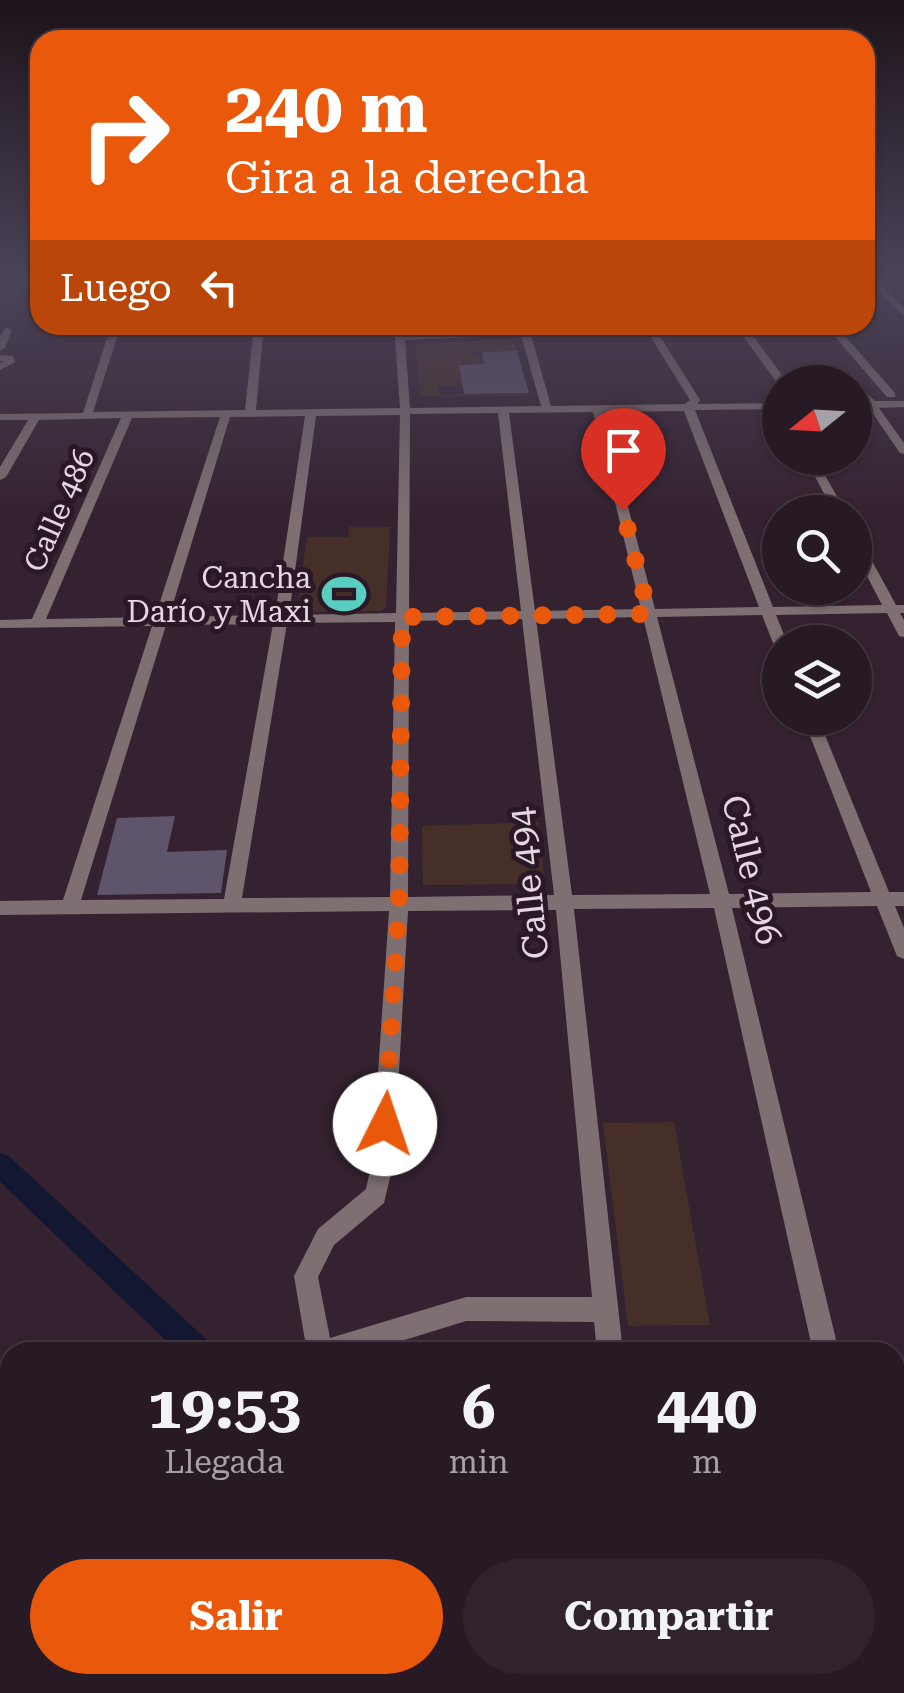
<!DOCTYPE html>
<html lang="es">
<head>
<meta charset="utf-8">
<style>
	body { margin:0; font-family:"Roboto Serif",serif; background:#30232c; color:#f1f3f6; height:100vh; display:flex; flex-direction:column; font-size:38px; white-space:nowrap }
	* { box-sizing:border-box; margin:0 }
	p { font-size:32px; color:#a5a1a6 }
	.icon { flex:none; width:55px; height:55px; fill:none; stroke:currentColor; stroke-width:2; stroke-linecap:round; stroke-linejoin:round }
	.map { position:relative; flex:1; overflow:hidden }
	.sheet { position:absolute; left:0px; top:1342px; width:905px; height:352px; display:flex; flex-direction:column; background:#281a24; border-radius:30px 30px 0 0; box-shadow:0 2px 8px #0004,0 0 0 2px #443841 }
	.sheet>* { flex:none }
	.hud { position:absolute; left:30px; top:30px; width:845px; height:305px; border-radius:30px; box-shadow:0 2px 8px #0004,0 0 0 2px #443841; background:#ea580c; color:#fff; overflow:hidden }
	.needle { width:65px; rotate:252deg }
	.buttons { position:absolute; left:762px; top:365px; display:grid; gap:20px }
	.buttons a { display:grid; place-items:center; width:110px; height:110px; border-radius:50%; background:#281a24; box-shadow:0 2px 8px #0004,0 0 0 2px #443841; font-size:50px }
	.pin { position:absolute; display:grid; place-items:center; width:85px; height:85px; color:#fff; margin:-102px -42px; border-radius:50% 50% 50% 0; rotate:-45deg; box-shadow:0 0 10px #0007 }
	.pin .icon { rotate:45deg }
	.me { position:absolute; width:110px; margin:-55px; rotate:4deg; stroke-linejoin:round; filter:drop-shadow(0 0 8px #0008) }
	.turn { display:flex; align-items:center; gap:35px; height:210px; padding:0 30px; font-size:45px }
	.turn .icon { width:130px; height:130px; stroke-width:2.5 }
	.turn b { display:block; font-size:70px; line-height:85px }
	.then { display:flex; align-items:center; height:95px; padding:0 30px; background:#0003; gap:20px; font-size:38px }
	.eta { display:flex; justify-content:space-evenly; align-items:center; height:170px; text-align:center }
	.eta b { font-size:60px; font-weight:700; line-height:70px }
	.cta { display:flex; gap:20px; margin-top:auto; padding:20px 30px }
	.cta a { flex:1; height:115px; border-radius:60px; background:#ea580c; color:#fff; font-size:40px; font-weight:700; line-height:115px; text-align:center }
	.cta a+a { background:#30232c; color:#f1f3f6 }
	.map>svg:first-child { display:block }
	.green { fill:#462f29 }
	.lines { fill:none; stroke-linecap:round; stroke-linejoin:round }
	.canal { fill:#131731; fill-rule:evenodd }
	.building { fill:#5e546b }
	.path { stroke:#8e7e8a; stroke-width:6; stroke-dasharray:11 11; stroke-linecap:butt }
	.minor { fill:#7d6f72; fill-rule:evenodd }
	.route { stroke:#ea580c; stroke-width:18; stroke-dasharray:0 32.4 }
	.labels { text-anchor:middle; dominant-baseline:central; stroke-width:10; stroke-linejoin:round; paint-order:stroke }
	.far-street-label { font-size:30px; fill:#e4d7e1; stroke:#2a1827 }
	.far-poi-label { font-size:30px; fill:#e4d7e1; stroke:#2a1827; text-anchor:end }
	.street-label { font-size:35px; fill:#e4d7e1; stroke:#2a1827 }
</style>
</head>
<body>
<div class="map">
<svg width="904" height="1693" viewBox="0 0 904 1693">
	<rect width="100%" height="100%" fill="#352230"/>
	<g class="green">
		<polygon points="508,339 514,341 517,351 472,352 473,357 483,357 485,364 460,365 462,385 438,386 439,395 529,393 525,396 421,396 415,344"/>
		<polygon points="349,527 390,527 386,607 380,611 303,612 297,609 307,537 348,537"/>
		<polygon points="538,822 545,884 423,885 422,826"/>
		<polygon points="674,1122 710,1325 628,1326 603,1123"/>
	</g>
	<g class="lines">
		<g class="canal">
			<polygon points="0,1153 9,1156 209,1342 213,1352 178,1352 0,1182"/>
			<polygon points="245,1685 281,1685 282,1693 246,1693"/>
		</g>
	</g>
	<g class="building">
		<polygon points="517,351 529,393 464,394 459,365 484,364 482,352"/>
		<polygon points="175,816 167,852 227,850 221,893 97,895 117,818"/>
	</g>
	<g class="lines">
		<polyline class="path" points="323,1693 332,1685"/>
		<g class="minor">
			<polygon points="865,278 873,278 904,308 904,316"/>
			<path d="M111,325H121L93,412L245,410L254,325H264L256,410L400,408L394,325H404V334L520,330L518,325H528L529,330L653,325L700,400L697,404L780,403V409L695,410L773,607L882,605L855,553V537L861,541L896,605H904V613H900L904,620V637L899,636L887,613L776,615L787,642H780V647L773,643L762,615L657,617L729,894L871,892L803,718H818L889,892H904V906H895L904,928V959L897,956L877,906L732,908L839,1352H813L714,908L574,909L623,1352H597L594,1322L466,1321L366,1352H307L294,1276L318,1229L366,1189L372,1161L389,911L0,915V901L63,900L152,626L0,628V620L32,619L121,418L39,420L6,477L0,480V467L28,420H0V414L83,413ZM647,331L690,400L685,404L551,406L531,335ZM521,335L541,406L410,408L405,340ZM684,411L759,607L655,609L603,412ZM593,412L641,609L535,611L509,413ZM498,413L521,611L409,613L410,414ZM400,415L396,613L289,615L316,416ZM305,416L275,615L169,617L230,417ZM220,417L155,617L46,619L132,418ZM643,617L710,894L572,895L536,619ZM522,619L554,895L408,897L409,621ZM395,622L390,897L242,898L287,623ZM273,624L224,899L81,900L166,625ZM556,910L592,1297H466L330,1338L318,1277L334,1245L384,1203L394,1161L408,911Z"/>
			<polygon points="735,325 745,325 787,382 778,384"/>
			<polygon points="825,325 835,325 895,393 895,397 887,397"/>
			<polygon points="7,327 12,330 5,348 0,351 0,336"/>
			<polygon points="0,355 13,356 15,362 0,370 0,363 4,361 0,361"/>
			<polygon points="866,393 875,401 904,401 904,407 879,408 904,443 904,454 900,453 869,408 855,408 855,402 865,402 861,396"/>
			<polygon points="805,458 815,458 846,512 834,512"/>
			<rect x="0" y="1416" width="10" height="26"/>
			<rect x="895" y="1517" width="9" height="28"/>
			<polygon points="895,1640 904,1644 904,1693 888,1693 886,1685 895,1685"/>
			<polygon points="10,1673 10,1685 33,1685 31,1693 1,1693"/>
		</g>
	</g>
	<linearGradient id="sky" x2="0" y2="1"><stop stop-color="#1d131a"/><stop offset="0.54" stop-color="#4b4459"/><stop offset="1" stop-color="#4b4459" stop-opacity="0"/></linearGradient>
	<rect width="904" height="515" fill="url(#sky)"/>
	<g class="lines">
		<polyline class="route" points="385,1124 399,904 402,617 649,614 623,510"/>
	</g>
	<defs>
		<g id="stadium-bare" transform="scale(3.45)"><path d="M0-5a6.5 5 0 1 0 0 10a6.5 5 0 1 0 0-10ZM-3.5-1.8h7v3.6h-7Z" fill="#58cec0" stroke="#2a1827" stroke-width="2.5" paint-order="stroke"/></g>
	</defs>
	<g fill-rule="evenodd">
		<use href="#stadium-bare" x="344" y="594"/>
	</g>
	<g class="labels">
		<g class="far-street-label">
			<text transform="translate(59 510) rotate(-66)">Calle 486</text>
		</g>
		<g class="far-poi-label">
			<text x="311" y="577">Cancha<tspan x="311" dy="34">Darío y Maxi</tspan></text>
		</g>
		<g class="street-label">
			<text transform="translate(751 870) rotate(76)">Calle 496</text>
			<text transform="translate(529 883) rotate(-96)">Calle 494</text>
		</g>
	</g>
</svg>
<div class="buttons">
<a><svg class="needle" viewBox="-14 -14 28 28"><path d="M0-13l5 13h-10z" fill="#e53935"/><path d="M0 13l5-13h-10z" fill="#a5a1a6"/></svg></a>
<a><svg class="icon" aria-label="search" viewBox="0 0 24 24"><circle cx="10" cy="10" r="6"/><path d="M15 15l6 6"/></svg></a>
<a><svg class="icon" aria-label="layers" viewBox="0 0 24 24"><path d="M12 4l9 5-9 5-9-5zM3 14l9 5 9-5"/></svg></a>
</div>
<div class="pin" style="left:623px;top:510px;background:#d93025"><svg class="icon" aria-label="arrive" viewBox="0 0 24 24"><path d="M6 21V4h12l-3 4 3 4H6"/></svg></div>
<svg class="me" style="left:385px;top:1124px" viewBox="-20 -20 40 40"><circle r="19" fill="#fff"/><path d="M0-13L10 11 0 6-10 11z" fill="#ea580c"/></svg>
<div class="hud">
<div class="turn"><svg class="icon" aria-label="right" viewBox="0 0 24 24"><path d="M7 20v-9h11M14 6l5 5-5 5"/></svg><div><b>240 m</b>Gira a la derecha</div></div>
<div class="then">Luego<svg class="icon" aria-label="left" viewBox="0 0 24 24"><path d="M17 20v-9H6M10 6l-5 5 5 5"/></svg></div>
</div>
<section class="sheet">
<div class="eta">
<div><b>19:53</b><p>Llegada</p></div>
<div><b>6</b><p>min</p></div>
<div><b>440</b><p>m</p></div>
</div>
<div class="cta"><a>Salir</a><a>Compartir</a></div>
</section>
</div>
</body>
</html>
